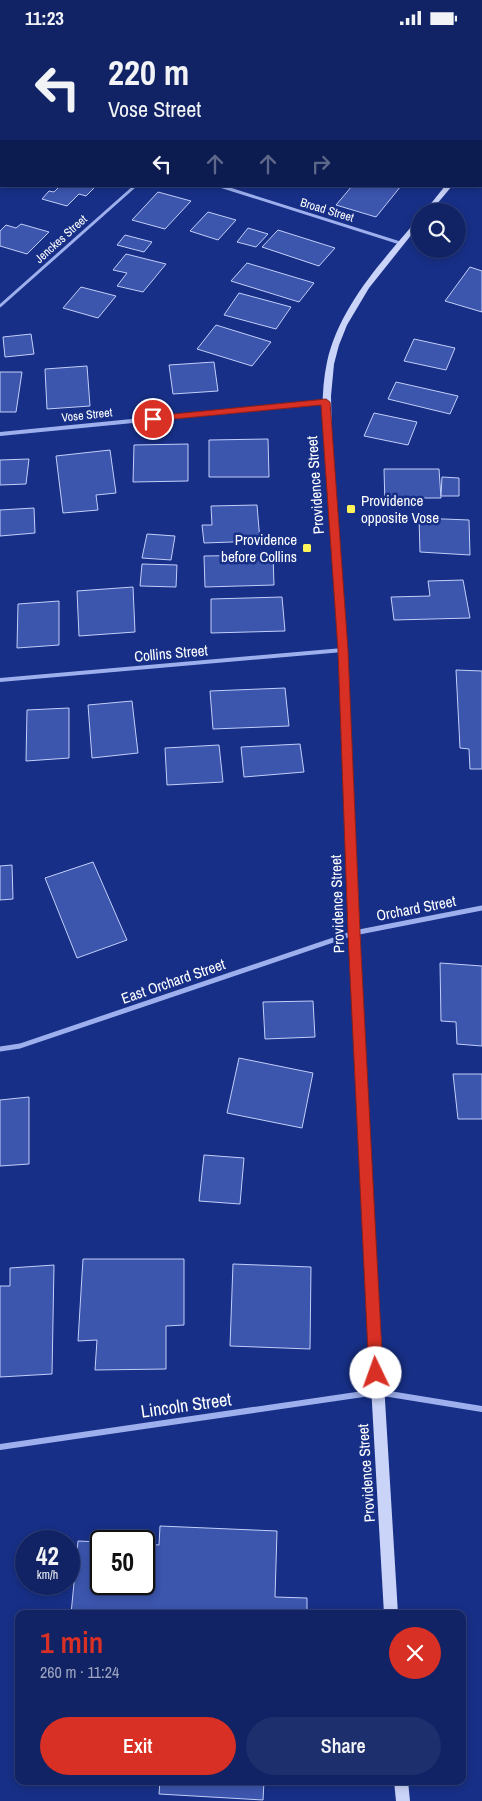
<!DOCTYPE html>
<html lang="en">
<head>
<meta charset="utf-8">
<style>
	body { margin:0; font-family:"Archivo Narrow",sans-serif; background:#1e2f6d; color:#f1f3f6; height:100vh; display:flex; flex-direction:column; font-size:19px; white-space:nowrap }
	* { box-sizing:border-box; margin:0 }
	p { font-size:16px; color:#9ca4bf }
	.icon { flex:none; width:28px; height:28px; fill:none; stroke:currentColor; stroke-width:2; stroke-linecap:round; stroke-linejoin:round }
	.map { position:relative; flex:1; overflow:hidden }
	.details { position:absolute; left:15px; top:1575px; width:451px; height:175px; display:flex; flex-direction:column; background:#112364; border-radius:10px; box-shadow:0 2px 8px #0003,0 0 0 1px #304078 }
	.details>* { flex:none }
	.guide { position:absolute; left:0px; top:0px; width:482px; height:152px; box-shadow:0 2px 8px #0003,0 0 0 1px #304078; background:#112364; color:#f1f3f6; overflow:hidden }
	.buttons { position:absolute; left:411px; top:168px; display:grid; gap:10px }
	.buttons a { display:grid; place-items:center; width:55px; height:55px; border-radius:50%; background:#112364; box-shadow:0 2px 8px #0003,0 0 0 1px #304078; font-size:25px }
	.speed { position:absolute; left:15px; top:1495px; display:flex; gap:10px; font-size:25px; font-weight:700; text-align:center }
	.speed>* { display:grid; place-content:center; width:65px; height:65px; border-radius:50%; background:#112364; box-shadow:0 2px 8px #0003,0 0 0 1px #304078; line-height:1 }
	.speed small { font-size:12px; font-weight:400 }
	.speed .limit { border:2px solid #111; border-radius:8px; background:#fff; color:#111 }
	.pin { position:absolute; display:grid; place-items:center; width:42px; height:42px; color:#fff; margin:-21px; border:2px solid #fff; border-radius:50%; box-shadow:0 1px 5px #0007 }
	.me { position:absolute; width:55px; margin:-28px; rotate:357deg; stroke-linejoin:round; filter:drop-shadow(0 0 4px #0008) }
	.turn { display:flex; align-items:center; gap:18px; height:105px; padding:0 25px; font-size:22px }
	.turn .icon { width:65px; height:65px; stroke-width:2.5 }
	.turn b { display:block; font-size:35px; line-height:42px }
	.lanes { display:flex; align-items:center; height:48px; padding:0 25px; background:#0003; justify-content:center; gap:25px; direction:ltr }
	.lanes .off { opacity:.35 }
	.round { display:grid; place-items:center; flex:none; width:52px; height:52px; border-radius:26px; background:#1e2f6d }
	.head { display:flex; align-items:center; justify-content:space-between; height:85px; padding:0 25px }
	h1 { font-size:30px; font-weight:600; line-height:38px; color:#d93025 }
	.primary-button { display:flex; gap:10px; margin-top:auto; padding:10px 25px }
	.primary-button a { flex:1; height:58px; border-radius:30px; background:#d93025; color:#fff; font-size:20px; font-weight:600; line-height:58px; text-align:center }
	.primary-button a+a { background:#1e2f6d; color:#f1f3f6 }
	.status { display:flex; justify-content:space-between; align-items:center; height:35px; padding:0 25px; background:#112364; direction:ltr }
	.status svg { height:14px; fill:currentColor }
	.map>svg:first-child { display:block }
	.building { fill:#3c55ad; stroke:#c2cffa }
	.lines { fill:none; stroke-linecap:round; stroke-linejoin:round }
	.street-far3 { stroke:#9dafed; stroke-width:3 }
	.street-far2 { stroke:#9dafed; stroke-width:4 }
	.street-far1 { stroke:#9dafed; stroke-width:5 }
	.street { stroke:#9dafed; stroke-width:6 }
	.secondary { fill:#cad4f9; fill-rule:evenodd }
	.route { fill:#d93025; stroke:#8d1f18 }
	.poi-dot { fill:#fff459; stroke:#172f86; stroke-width:2 }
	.labels { text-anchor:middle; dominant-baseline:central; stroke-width:5; stroke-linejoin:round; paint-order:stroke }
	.far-street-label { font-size:12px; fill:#fff; stroke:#172f86 }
	.street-label { font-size:15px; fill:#fff; stroke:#172f86 }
	.poi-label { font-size:15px; fill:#fff; stroke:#172f86; text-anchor:start }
	.near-street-label { font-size:18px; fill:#fff; stroke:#172f86 }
</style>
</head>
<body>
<div class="status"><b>11:23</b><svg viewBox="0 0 49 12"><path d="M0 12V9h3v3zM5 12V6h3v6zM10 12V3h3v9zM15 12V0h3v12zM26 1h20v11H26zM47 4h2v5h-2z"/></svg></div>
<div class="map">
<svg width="482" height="1766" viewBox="0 0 482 1766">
	<rect width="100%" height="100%" fill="#172f86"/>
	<g class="building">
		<polygon points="60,151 96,151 86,161 79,159 67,171 42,164 49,156 54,157"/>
		<polygon points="352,151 401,151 376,182 336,170"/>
		<polygon points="158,157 191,166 165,194 132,185"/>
		<polygon points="208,177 236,185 218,205 190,196"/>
		<polygon points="21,189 49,197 27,219 0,211 0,196 6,190 16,193"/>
		<polygon points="248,193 268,199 256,212 237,207"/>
		<polygon points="278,195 335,213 319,231 262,212"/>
		<polygon points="125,200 152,207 144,217 117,210"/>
		<polygon points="126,219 166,229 143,257 117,251 127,238 113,235"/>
		<polygon points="247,228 314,248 299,267 231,246"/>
		<polygon points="470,232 482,236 482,277 445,266"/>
		<polygon points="81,252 116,261 98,283 63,273"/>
		<polygon points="239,258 291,272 276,294 224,280"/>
		<polygon points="216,290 271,307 252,331 197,314"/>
		<polygon points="31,299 34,319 5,322 3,302"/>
		<polygon points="414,304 455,313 446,335 404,326"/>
		<polygon points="214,327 218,356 173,359 169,330"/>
		<polygon points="87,331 90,371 47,374 45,334"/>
		<polygon points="0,337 22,337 16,377 0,377"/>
		<polygon points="396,347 458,361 450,379 388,364"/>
		<polygon points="374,378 417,387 408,410 364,401"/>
		<polygon points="268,404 269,442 209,442 209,405"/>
		<polygon points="188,409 188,446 133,447 134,410"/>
		<polygon points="110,415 116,458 96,460 98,475 63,478 56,421"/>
		<polygon points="29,424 26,449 0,450 0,425"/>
		<polygon points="384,434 439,434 441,463 423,463 423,471 385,471"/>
		<polygon points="442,442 459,443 459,461 441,461"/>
		<polygon points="257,470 260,506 204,508 202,490 212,490 211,471"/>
		<polygon points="34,473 35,498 0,501 0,475"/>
		<polygon points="419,483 469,485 470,520 420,517"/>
		<polygon points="147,499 175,501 171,525 142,523"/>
		<polygon points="273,520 274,550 205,552 204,521"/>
		<polygon points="142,529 177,530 176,552 140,551"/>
		<polygon points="463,545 470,583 394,585 391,562 430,561 428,546"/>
		<polygon points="133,552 135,597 79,601 77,556"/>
		<polygon points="282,562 285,596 211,598 211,564"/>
		<polygon points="59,566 59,610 17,613 18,569"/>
		<polygon points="456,635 482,636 482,734 470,734 469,714 460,713"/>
		<polygon points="285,653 289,691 213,694 210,656"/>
		<polygon points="132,666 138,718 92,723 88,670"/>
		<polygon points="69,673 69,723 26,726 27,675"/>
		<polygon points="300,709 304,737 244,742 241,712"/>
		<polygon points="219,710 223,747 167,750 165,713"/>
		<polygon points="93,827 127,905 77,923 45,843"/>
		<polygon points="12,830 13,864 0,865 0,831"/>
		<polygon points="440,928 482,931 482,1011 457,1009 456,987 441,986"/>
		<polygon points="313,966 315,1002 265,1004 263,967"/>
		<polygon points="239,1023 313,1038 302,1093 227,1078"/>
		<polygon points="453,1039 482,1039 482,1084 458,1084"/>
		<polygon points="29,1062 29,1129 0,1131 0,1065"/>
		<polygon points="204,1120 244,1123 240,1169 199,1166"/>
		<polygon points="83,1224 184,1224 184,1290 166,1291 166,1334 95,1335 97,1305 78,1306"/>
		<polygon points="233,1229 311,1232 310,1314 230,1311"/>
		<polygon points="54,1230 52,1339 0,1342 0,1251 10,1251 10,1233"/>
		<polygon points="160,1491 277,1496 275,1562 307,1563 307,1579 71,1579 78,1506 101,1507 101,1549 144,1549 144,1509 159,1510"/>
		<polygon points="160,1746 264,1746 263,1765 159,1759"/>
	</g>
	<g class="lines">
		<g class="street-far3">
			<polyline points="21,1 23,0"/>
			<polyline points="220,151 400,208"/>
			<polyline points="0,271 135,151"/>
		</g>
		<g class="street-far2">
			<polyline points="0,399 326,367"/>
			<polyline points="0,645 343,615"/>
		</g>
		<polyline class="street-far1" points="0,1014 20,1011 354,898 482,873"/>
		<polyline class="street" points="0,1412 377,1357 482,1374"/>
		<g class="secondary">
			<polygon points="481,110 482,110 481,115"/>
			<polygon points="445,151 452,151 431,176 425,176"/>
			<path d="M420,183V189L369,253L347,290L339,310L334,329L331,361L332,409L348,632L370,1118L398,1579H384C373,1388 362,1197 354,1007C349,890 345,773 340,656C338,589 333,523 328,456C325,414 318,369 327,327C339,272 382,226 418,184Z"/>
			<polygon points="394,1746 408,1746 410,1766 396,1766"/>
		</g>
	</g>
	<polygon class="route" points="326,364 330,367 348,615 360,898 383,1338 381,1343 376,1345 371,1343 369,1338 348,898 338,615 321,370 153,386 149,384 153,381"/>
	<g class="poi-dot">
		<rect x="346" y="469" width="10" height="10" rx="2.5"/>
		<rect x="302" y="508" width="10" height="10" rx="2.5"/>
	</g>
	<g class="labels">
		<g class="far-street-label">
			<text transform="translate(327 175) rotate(17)">Broad Street</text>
			<text transform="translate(61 204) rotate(-42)">Jenckes Street</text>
			<text transform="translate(87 380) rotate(-6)">Vose Street</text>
		</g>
		<g class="street-label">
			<text transform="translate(315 450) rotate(-94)">Providence Street</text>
			<text transform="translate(171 618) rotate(-5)">Collins Street</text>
			<text transform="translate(337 869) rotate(-92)">Providence Street</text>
			<text transform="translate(416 873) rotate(-11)">Orchard Street</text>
			<text transform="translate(173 946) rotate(-19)">East Orchard Street</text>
			<text transform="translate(366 1438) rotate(-94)">Providence Street</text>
		</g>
		<g class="poi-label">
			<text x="361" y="465">Providence<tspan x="361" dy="17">opposite Vose</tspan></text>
			<text x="297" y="504" text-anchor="end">Providence<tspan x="297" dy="17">before Collins</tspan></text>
		</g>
		<g class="near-street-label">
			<text transform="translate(186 1370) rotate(-8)">Lincoln Street</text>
		</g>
	</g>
</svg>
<div class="buttons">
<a><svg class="icon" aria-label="search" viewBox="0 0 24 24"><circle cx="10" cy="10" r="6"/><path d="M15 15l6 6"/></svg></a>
</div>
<div class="speed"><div>42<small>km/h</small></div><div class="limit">50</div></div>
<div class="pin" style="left:153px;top:384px;background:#d93025"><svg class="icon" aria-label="arrive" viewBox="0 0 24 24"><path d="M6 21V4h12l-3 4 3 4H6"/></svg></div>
<svg class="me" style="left:376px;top:1338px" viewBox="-20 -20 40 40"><circle r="19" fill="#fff"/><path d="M0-13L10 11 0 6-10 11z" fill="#d93025"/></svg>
<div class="guide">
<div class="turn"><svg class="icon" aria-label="left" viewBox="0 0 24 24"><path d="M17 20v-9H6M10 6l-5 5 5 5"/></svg><div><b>220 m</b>Vose Street</div></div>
<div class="lanes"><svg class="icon" aria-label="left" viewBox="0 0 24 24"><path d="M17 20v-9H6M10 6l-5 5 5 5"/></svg><svg class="icon off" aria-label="ahead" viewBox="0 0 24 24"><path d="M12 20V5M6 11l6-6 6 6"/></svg><svg class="icon off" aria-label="ahead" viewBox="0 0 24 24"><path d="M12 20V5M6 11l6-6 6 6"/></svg><svg class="icon off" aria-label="right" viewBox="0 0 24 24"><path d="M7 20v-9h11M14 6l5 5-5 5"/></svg></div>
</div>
<section class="details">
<div class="head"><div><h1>1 min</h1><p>260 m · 11:24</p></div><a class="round" style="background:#d93025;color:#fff"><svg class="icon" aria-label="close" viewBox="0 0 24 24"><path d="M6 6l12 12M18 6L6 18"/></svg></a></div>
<div class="primary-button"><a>Exit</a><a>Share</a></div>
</section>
</div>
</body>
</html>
